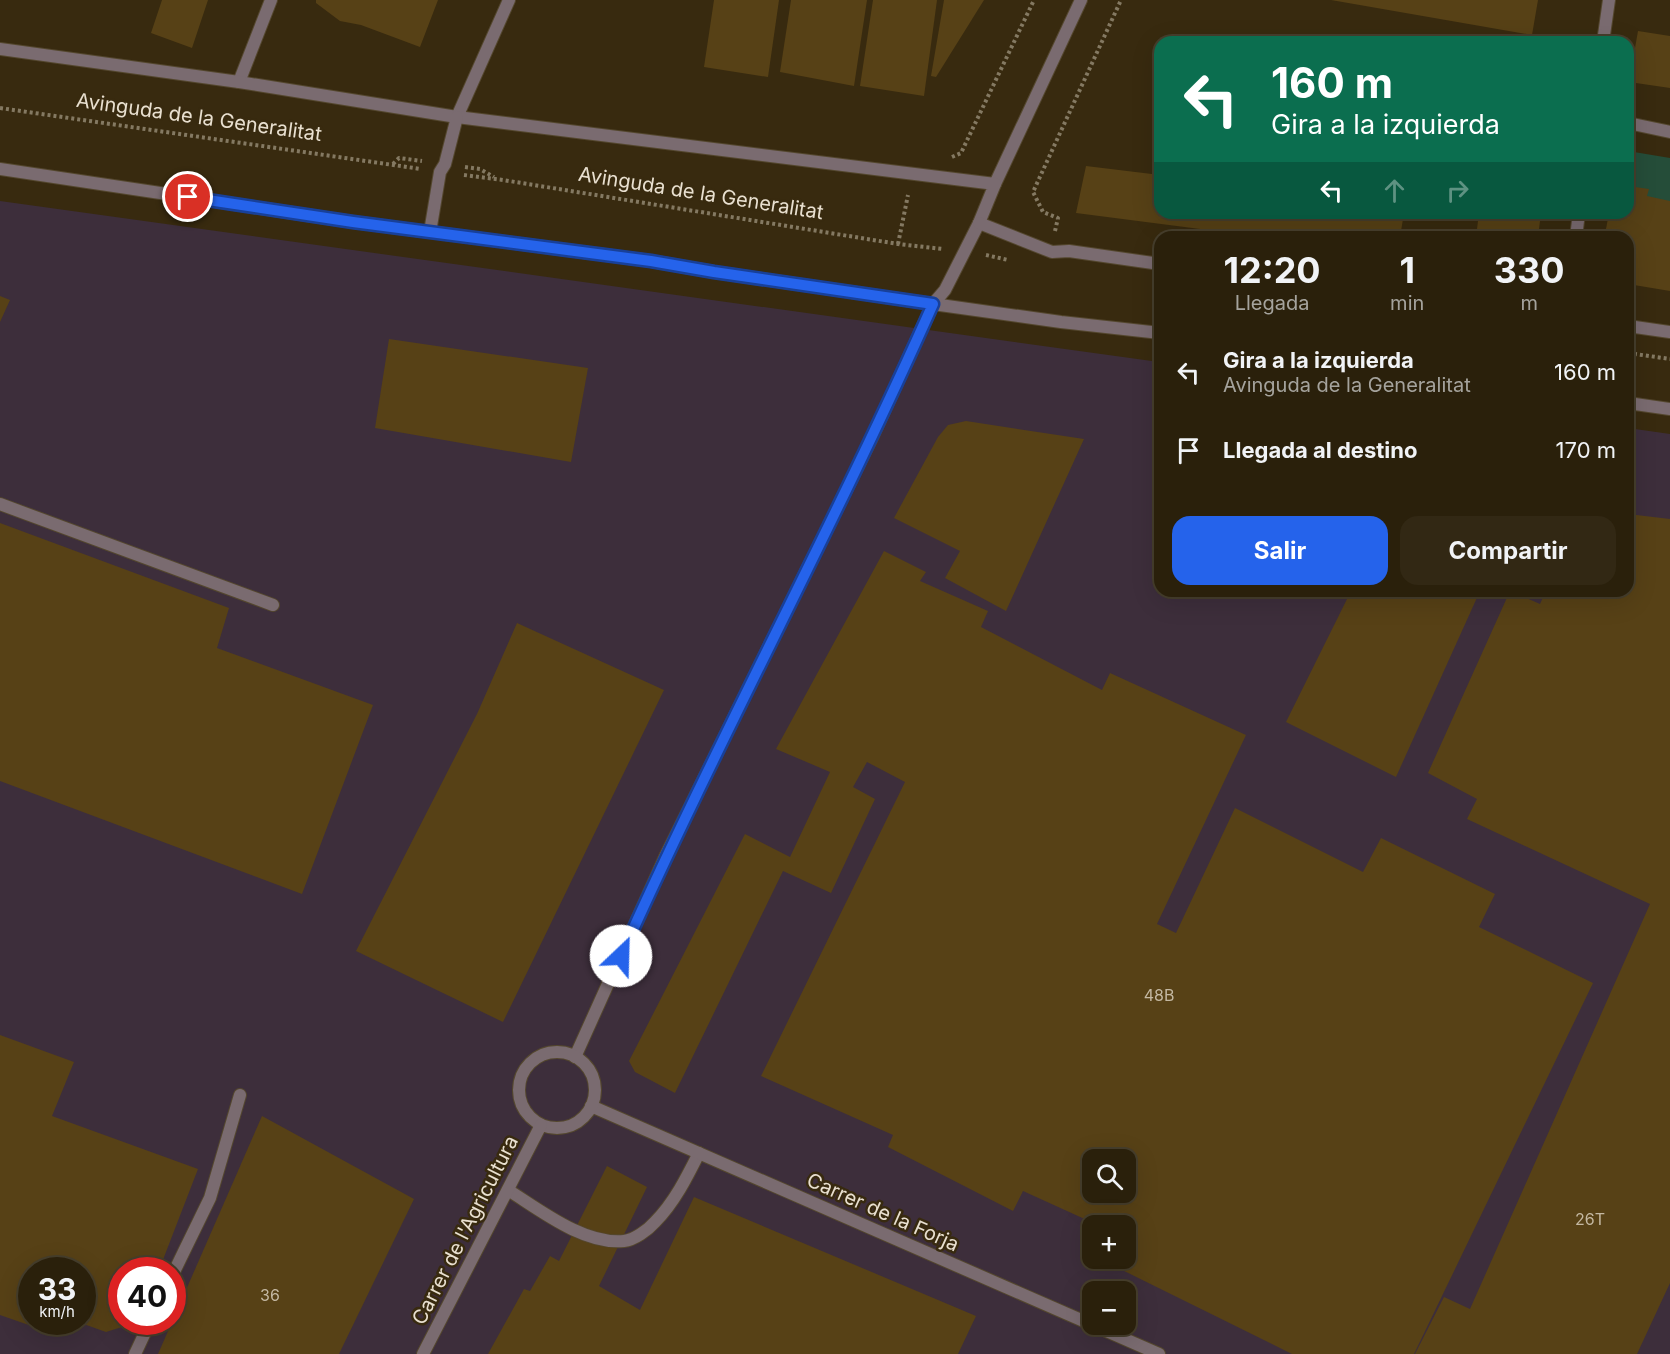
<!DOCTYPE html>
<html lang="es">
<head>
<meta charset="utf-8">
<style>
	body { margin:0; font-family:Inter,sans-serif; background:#322814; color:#f1f3f6; height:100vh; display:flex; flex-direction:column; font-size:22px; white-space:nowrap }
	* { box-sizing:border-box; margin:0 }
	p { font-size:20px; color:#a5a39d }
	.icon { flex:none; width:33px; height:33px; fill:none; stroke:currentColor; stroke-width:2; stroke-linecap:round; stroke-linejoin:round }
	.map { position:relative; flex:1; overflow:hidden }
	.details { position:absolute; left:1154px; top:231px; width:480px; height:366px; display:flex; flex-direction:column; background:#2a200b; border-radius:18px; box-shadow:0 6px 24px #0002,0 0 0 2px #463e2c }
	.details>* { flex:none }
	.hud { position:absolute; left:1154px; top:36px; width:480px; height:183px; border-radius:18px; box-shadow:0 6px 24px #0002,0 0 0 2px #463e2c; background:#0b6e4f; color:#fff; overflow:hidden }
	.tools { position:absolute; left:1082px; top:1149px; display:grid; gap:12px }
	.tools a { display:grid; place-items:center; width:54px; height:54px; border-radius:12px; background:#2a200b; box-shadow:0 6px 24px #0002,0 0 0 2px #463e2c; font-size:30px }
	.speed { position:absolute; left:18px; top:1257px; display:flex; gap:12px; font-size:30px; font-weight:700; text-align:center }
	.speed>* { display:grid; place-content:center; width:78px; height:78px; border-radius:50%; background:#2a200b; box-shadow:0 6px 24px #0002,0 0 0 2px #463e2c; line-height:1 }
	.speed small { font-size:15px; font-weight:400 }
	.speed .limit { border:9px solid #d22; background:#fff; color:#111 }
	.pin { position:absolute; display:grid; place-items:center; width:51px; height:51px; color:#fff; margin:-26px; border:3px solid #fff; border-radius:50%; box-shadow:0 2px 6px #0007 }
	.me { position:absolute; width:66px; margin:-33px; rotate:24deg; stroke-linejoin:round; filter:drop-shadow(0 0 4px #0008) }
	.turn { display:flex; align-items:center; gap:21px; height:126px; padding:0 18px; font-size:27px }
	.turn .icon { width:78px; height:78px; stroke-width:2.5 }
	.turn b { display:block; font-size:42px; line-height:51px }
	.lanes { display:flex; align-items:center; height:57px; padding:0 18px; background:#0003; justify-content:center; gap:30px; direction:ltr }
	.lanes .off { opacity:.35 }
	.eta { display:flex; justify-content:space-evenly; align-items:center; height:102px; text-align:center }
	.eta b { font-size:36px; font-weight:700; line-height:42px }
	.primary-button { display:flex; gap:12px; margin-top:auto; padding:12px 18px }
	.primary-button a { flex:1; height:69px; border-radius:18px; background:#2563eb; color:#fff; font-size:24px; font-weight:700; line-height:69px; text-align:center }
	.primary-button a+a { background:#322814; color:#f1f3f6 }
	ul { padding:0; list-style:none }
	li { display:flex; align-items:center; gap:18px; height:78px; padding:0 18px }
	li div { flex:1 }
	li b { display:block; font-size:22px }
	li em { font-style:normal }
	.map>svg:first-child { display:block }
	.industrial { fill:#3d2e3b; fill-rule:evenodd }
	.green { fill:#254d39 }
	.building { fill:#574116; fill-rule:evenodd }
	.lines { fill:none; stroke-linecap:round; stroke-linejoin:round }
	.service-casing { stroke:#54472e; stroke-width:14 }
	.minor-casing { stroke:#54472e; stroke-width:14 }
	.tertiary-casing { stroke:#54472e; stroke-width:14 }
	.path { stroke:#847962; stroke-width:4; stroke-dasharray:3 3; stroke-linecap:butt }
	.service { stroke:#7a6b70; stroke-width:12 }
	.minor { stroke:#7a6b70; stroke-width:12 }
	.tertiary { stroke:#7a6b70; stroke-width:12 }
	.route-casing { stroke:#184099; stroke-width:15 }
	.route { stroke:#2563eb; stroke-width:10 }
	.labels { text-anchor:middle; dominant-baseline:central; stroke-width:5; stroke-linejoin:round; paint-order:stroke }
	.number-label { font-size:16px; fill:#c4b8a2 }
	.street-label { font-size:20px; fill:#e9e0d0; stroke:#382a0f }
</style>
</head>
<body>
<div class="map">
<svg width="1670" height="1354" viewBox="0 0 1670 1354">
	<rect width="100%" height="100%" fill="#382a0f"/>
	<path class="industrial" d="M0,201L1159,362L1160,591H1628V428L1670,434V1354H0ZM1092,1160H1125V1192H1092ZM1092,1226H1125V1258H1092ZM32,1270H82V1322H32ZM122,1270H172V1322H122ZM1092,1292H1125V1324H1092Z"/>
	<polygon class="green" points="1628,151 1670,158 1670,214 1628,206"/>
	<g class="building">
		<polygon points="162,0 208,0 192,48 151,33"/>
		<polygon points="316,0 438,0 420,47 361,25 340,21 316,3"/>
		<polygon points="714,0 779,0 768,77 704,67"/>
		<polygon points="791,0 867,0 854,86 780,72"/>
		<polygon points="873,0 937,0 924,96 860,86"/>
		<polygon points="944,0 984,0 936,77 931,76"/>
		<polygon points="1331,0 1538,0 1532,35"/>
		<polygon points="1638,31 1670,36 1670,88 1629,82"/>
		<polygon points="1086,166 1160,175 1160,213 1404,213 1400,237 1262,237 1076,213"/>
		<polygon points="1628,186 1649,189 1647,196 1670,201 1670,291 1628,284 1628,237 1622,237 1622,232 1606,229 1609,213 1628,213"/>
		<polygon points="1479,213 1541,213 1538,237 1476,237"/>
		<polygon points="0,296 10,300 0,322"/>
		<polygon points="389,339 588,368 571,462 375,428"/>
		<polygon points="966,421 1084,439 1006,611 945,578 960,551 894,518 938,437 948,425"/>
		<polygon points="1628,514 1670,519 1670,1283 1637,1354 1415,1354 1444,1297 1470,1309 1650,904 1467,819 1477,799 1428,773 1510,591 1540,604 1546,591 1628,591"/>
		<polygon points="0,523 229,608 217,648 373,705 302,894 0,781"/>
		<path d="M884,551L926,572L920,581L988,611L981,627L1102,690L1110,673L1246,735L1157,924L1176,933L1235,808L1363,872L1381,838L1495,894L1479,927L1593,983L1414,1354H1292L1108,1263L1110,1258H1125V1226H1100L1023,1191L1013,1211L888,1147L893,1135L761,1076L905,782L867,762L853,787L875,799L831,893L783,871L675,1093L635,1072L629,1061L745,834L790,857L830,772L776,749ZM1092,1160H1125V1192H1092Z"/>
		<polygon points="1351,591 1480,591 1396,777 1286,722"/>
		<polygon points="517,623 664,690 503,1022 356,951 477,714"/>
		<polygon points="0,1035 74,1062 52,1116 198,1169 159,1270 122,1270 122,1322 124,1322 122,1327 106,1332 78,1322 82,1322 82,1270 32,1270 32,1322 48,1322 46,1331 0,1315"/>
		<polygon points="262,1116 414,1199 339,1354 158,1354"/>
		<polygon points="607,1166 647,1187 599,1286 640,1310 694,1197 976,1316 958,1354 488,1354 524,1289 530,1291 550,1256 559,1261"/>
	</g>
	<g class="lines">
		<g class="service-casing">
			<g id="service">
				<polyline points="0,504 273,605"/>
				<path d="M508,1190C540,1210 584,1245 624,1241C634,1240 648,1230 655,1222C674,1203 687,1177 699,1153"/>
				<polyline points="172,1276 210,1198 240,1095"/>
				<polyline points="135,1354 150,1322"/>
			</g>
		</g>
		<g class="minor-casing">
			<g id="minor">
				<polyline points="1603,42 1609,0"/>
				<polyline points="239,82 271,0"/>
				<polyline points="457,117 509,0"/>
				<polyline points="1628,123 1670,132"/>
				<polyline points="995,184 1081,0"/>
				<polyline points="1576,237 1579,213"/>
				<polyline points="591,1106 1159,1354"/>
			</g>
		</g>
		<g class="tertiary-casing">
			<g id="tertiary">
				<polyline points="0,49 239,82 457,117 995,184 979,223 945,290 933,304 871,440 666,855 575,1057"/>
				<polyline points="0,169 353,222 651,261 714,272 933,304 1061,322 1160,333"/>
				<polyline points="979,223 1052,252 1069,251 1160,264"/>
				<polyline points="430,232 440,172 445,164 457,117"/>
				<polyline points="1628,326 1670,332"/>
				<polyline points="1628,403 1670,409"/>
				<circle cx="557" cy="1090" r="38"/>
				<polyline points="423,1354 541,1125"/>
			</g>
		</g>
		<g class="path">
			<polyline points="0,108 421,169"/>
			<polyline points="952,157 961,153 1034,0"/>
			<polyline points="393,164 399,158 422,161"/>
			<polyline points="465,167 480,169 494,177"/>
			<polyline points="464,175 503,180 898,244 943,249"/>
			<polyline points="1055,231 1058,218 1043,212 1033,192 1121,0"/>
			<polyline points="898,244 908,195"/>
			<polyline points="986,255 1008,260"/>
			<polyline points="1628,353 1670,359"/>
		</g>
		<use href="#service" class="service"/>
		<use href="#minor" class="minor"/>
		<use href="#tertiary" class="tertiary"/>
	</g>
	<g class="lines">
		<g class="route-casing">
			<path id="route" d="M188,197L353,222L651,261L714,272L933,304C835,524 720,736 621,956"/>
		</g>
		<use href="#route" class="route"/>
	</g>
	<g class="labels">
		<g class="number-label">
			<text x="1159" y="995">48B</text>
			<text x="1590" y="1219">26T</text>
			<text x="270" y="1295">36</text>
		</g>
		<g class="street-label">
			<text transform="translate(199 117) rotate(8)">Avinguda de la Generalitat</text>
			<text transform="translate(701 193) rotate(9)">Avinguda de la Generalitat</text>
			<text transform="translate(883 1212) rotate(24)">Carrer de la Forja</text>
			<text transform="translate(465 1230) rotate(-63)">Carrer de l'Agricultura</text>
		</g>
	</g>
</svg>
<div class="tools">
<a><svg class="icon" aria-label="search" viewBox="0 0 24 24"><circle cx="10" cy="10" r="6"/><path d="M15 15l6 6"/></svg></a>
<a>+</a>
<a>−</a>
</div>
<div class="speed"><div>33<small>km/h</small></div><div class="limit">40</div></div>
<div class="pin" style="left:188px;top:197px;background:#d93025"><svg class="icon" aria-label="arrive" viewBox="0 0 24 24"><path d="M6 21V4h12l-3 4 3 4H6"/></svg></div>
<svg class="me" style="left:621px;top:956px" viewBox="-20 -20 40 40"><circle r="19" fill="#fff"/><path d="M0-13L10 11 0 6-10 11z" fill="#2563eb"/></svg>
<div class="hud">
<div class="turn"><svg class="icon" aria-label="left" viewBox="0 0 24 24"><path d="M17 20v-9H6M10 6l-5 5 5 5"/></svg><div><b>160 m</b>Gira a la izquierda</div></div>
<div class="lanes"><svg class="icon" aria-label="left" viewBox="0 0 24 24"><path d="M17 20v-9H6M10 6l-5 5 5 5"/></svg><svg class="icon off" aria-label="ahead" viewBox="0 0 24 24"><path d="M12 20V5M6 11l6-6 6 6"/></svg><svg class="icon off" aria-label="right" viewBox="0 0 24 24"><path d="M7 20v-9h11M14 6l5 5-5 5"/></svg></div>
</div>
<section class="details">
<div class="eta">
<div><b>12:20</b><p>Llegada</p></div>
<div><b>1</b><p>min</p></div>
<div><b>330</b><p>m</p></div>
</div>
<ul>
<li><svg class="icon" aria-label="left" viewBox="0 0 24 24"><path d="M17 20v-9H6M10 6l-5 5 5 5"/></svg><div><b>Gira a la izquierda</b><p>Avinguda de la Generalitat</p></div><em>160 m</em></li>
<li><svg class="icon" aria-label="arrive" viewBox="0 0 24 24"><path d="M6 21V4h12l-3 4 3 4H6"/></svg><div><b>Llegada al destino</b></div><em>170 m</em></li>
</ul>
<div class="primary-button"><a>Salir</a><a>Compartir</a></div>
</section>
</div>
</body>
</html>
